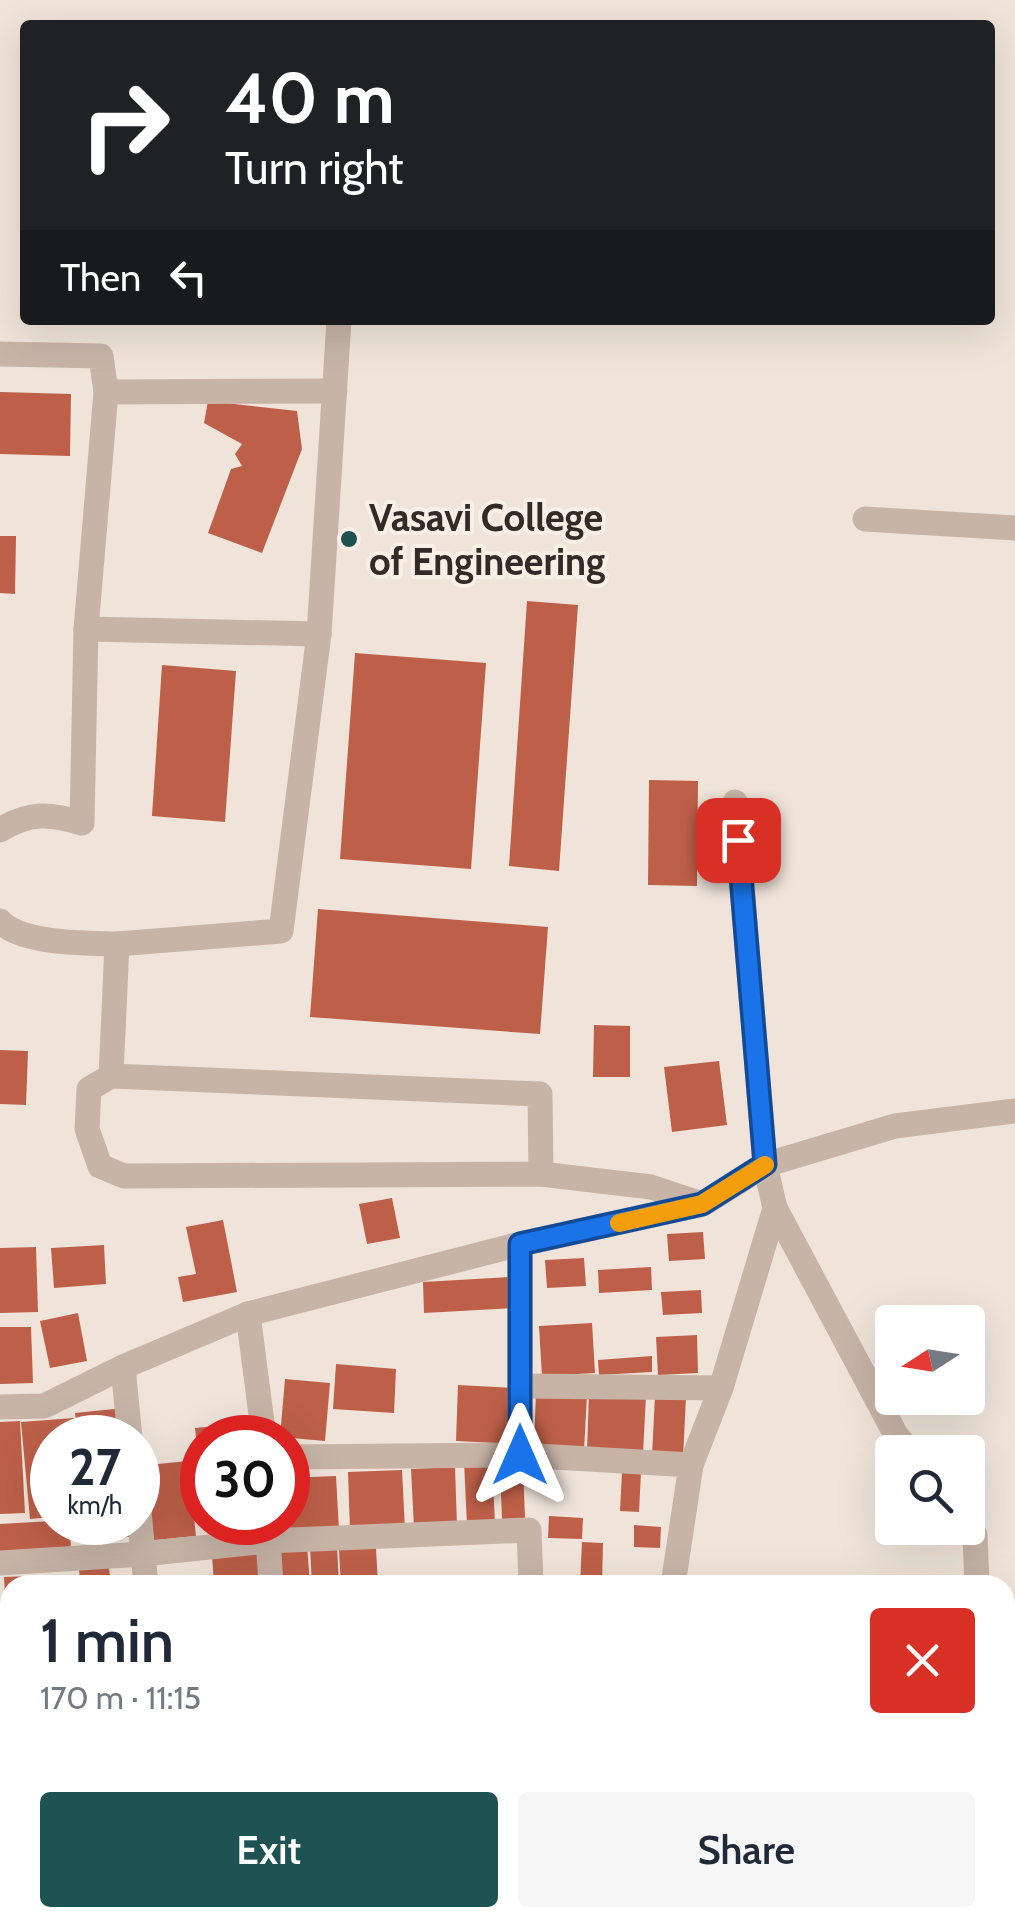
<!DOCTYPE html>
<html lang="en">
<head>
<meta charset="utf-8">
<style>
	body { margin:0; font-family:Cabin,sans-serif; background:#f6f6f7; color:#1f2937; height:100vh; display:flex; flex-direction:column; font-size:38px; white-space:nowrap }
	* { box-sizing:border-box; margin:0 }
	p { font-size:32px; color:#747a83 }
	.icon { flex:none; width:55px; height:55px; fill:none; stroke:currentColor; stroke-width:2; stroke-linecap:round; stroke-linejoin:round }
	.map { position:relative; flex:1; overflow:hidden }
	.panel { position:absolute; left:0px; top:1575px; width:1015px; height:352px; display:flex; flex-direction:column; background:#fff; border-radius:30px 30px 0 0; box-shadow:0 10px 40px #0002 }
	.panel>* { flex:none }
	.hud { position:absolute; left:20px; top:20px; width:975px; height:305px; border-radius:10px; box-shadow:0 10px 40px #0002; background:#202124; color:#fff; overflow:hidden }
	.needle { width:65px; rotate:258deg }
	.fabs { position:absolute; left:875px; top:1305px; display:grid; gap:20px }
	.fabs a { display:grid; place-items:center; width:110px; height:110px; border-radius:10px; background:#fff; box-shadow:0 10px 40px #0002; font-size:50px }
	.speed { position:absolute; left:30px; top:1415px; display:flex; gap:20px; font-size:50px; font-weight:700; text-align:center }
	.speed>* { display:grid; place-content:center; width:130px; height:130px; border-radius:50%; background:#fff; box-shadow:0 10px 40px #0002; line-height:1 }
	.speed small { font-size:25px; font-weight:400 }
	.speed .limit { border:15px solid #d22; background:#fff; color:#111 }
	.pin { position:absolute; display:grid; place-items:center; width:85px; height:85px; color:#fff; margin:-42px; border-radius:20px; box-shadow:0 5px 15px #0006 }
	.me { position:absolute; width:110px; margin:-55px; rotate:0deg; stroke-linejoin:round; filter:drop-shadow(0 0 8px #0008) }
	.turn { display:flex; align-items:center; gap:35px; height:210px; padding:0 40px; font-size:45px }
	.turn .icon { width:130px; height:130px; stroke-width:2.5 }
	.turn b { display:block; font-size:70px; line-height:85px }
	.then { display:flex; align-items:center; height:95px; padding:0 40px; background:#0003; gap:20px; font-size:38px }
	.round { display:grid; place-items:center; flex:none; width:105px; height:105px; border-radius:10px; background:#f6f6f7 }
	.overview { display:flex; align-items:center; justify-content:space-between; height:170px; padding:0 40px }
	h1 { font-size:60px; font-weight:600; line-height:75px }
	.primary-button { display:flex; gap:20px; margin-top:auto; padding:20px 40px }
	.primary-button a { flex:1; height:115px; border-radius:10px; background:#1f5252; color:#fff; font-size:40px; font-weight:600; line-height:115px; text-align:center }
	.primary-button a+a { background:#f6f6f7; color:#1f2937 }
	.map>svg:first-child { display:block }
	.building { fill:#be6049 }
	.lines { fill:none; stroke-linecap:round; stroke-linejoin:round }
	.minor { stroke:#c7b4a7; stroke-width:25 }
	.route-casing { stroke:#114b97; stroke-width:25 }
	.route { stroke:#1a73e8; stroke-width:18 }
	.slow { stroke:#f59e0b; stroke-width:18 }
	.poi-dot { fill:#1f5252; stroke:#f8efe6; stroke-width:4 }
	.labels { text-anchor:middle; dominant-baseline:central; stroke-width:8; stroke-linejoin:round; paint-order:stroke }
	.poi-label { font-size:38px; font-weight:bold; fill:#342a27; stroke:#f8efe6; text-anchor:start }
</style>
</head>
<body>
<div class="map">
<svg width="1015" height="1927" viewBox="0 0 1015 1927">
	<rect width="100%" height="100%" fill="#f0e4da"/>
	<g class="building">
		<polygon points="401,20 429,22 429,25 400,25"/>
		<polygon points="0,392 71,394 70,456 0,454"/>
		<polygon points="208,401 297,411 302,449 262,553 208,533 231,469 242,466 235,454 242,444 204,423"/>
		<polygon points="0,536 16,536 15,594 0,593"/>
		<polygon points="527,601 578,605 559,871 509,866"/>
		<polygon points="355,653 486,663 471,869 340,859"/>
		<polygon points="162,665 236,671 225,822 152,816"/>
		<polygon points="649,780 698,781 697,886 648,885"/>
		<polygon points="318,909 548,927 540,1034 310,1017"/>
		<polygon points="594,1025 630,1026 630,1077 593,1077"/>
		<polygon points="0,1050 28,1051 26,1105 0,1104"/>
		<polygon points="719,1061 727,1125 672,1132 664,1067"/>
		<polygon points="392,1198 400,1238 367,1244 359,1204"/>
		<polygon points="223,1220 237,1292 183,1302 178,1277 196,1274 186,1227"/>
		<polygon points="703,1232 705,1259 669,1261 667,1234"/>
		<polygon points="104,1245 106,1284 54,1288 51,1248"/>
		<polygon points="36,1247 38,1312 0,1313 0,1248"/>
		<polygon points="584,1258 586,1286 547,1288 545,1260"/>
		<polygon points="651,1267 652,1290 599,1293 598,1270"/>
		<polygon points="512,1277 513,1308 424,1313 423,1282"/>
		<polygon points="701,1290 702,1313 663,1315 661,1292"/>
		<polygon points="78,1313 87,1361 50,1368 40,1321"/>
		<polygon points="592,1323 595,1373 542,1376 539,1326"/>
		<polygon points="0,1327 31,1327 33,1383 0,1384"/>
		<polygon points="697,1335 698,1373 658,1375 656,1337"/>
		<polygon points="652,1356 652,1372 599,1375 598,1360"/>
		<polygon points="336,1364 396,1369 394,1413 333,1409"/>
		<polygon points="285,1379 330,1383 325,1441 280,1437"/>
		<polygon points="458,1385 515,1388 513,1444 456,1441"/>
		<polygon points="536,1392 587,1395 584,1450 534,1447"/>
		<polygon points="589,1392 646,1395 643,1454 587,1452"/>
		<polygon points="655,1396 686,1397 683,1458 652,1456"/>
		<polygon points="124,1408 128,1438 78,1438 75,1413"/>
		<polygon points="74,1418 76,1438 52,1438 52,1517 30,1519 21,1422"/>
		<polygon points="20,1421 25,1513 0,1514 0,1422"/>
		<polygon points="253,1422 255,1438 202,1438 202,1471 200,1471 195,1428"/>
		<polygon points="492,1460 495,1524 467,1525 464,1462"/>
		<polygon points="188,1461 196,1536 145,1541 138,1466"/>
		<polygon points="455,1467 457,1526 414,1528 411,1469"/>
		<polygon points="523,1467 525,1518 502,1519 500,1468"/>
		<polygon points="402,1470 405,1529 350,1531 348,1472"/>
		<polygon points="622,1472 641,1473 639,1512 620,1511"/>
		<polygon points="336,1476 339,1530 275,1533 275,1522 288,1522 288,1478"/>
		<polygon points="549,1516 583,1518 582,1539 548,1538"/>
		<polygon points="52,1521 70,1522 71,1552 0,1555 0,1524"/>
		<polygon points="87,1522 137,1522 138,1536 89,1541"/>
		<polygon points="209,1522 234,1522 234,1525 209,1528"/>
		<polygon points="634,1525 661,1527 660,1548 634,1547"/>
		<polygon points="582,1542 603,1543 602,1585 580,1585"/>
		<polygon points="307,1544 310,1585 273,1585 272,1546"/>
		<polygon points="337,1546 339,1585 312,1585 310,1547"/>
		<polygon points="376,1548 378,1585 341,1585 339,1550"/>
		<polygon points="266,1553 267,1585 214,1585 212,1555"/>
		<polygon points="108,1559 111,1585 81,1585 78,1563"/>
		<polygon points="31,1576 32,1585 10,1585 10,1636 7,1636 4,1577"/>
		<rect x="0" y="1638" width="10" height="62"/>
		<polygon points="0,1770 10,1770 10,1803 0,1804"/>
		<polygon points="10,1806 10,1826 0,1826 0,1807"/>
		<polygon points="10,1851 10,1886 0,1888 0,1853"/>
		<polygon points="0,1917 65,1918 67,1927 0,1927"/>
		<polygon points="252,1918 273,1918 275,1925 254,1927"/>
		<polygon points="460,1918 487,1918 489,1927 461,1927"/>
	</g>
	<g class="lines">
		<g class="minor">
			<path d="M0,354L101,356L106,392L86,629L82,823C50,813 29,812 0,830"/>
			<polyline points="106,392 335,391"/>
			<polyline points="865,519 1015,528"/>
			<polyline points="86,629 319,634"/>
			<polyline points="735,802 765,1165 775,1208 896,1435 910,1452"/>
			<path d="M0,921C20,944 87,943 117,944L111,1076"/>
			<polyline points="117,944 281,931 319,634 339,320"/>
			<polyline points="111,1076 89,1089 87,1129 100,1166 124,1176 541,1174 651,1187 699,1203"/>
			<polyline points="111,1076 540,1094 541,1174"/>
			<polyline points="248,1314 264,1438"/>
			<polyline points="123,1367 130,1438"/>
			<polyline points="520,1386 721,1388"/>
			<polyline points="0,1407 44,1406 123,1367 248,1314 520,1244 703,1204 765,1165 895,1126 1015,1111"/>
			<polyline points="520,1455 520,1244"/>
			<polyline points="288,1457 520,1455 691,1465"/>
			<polyline points="138,1501 146,1585"/>
			<polyline points="267,1522 271,1585"/>
			<polyline points="968,1526 975,1535 977,1585"/>
			<polyline points="0,1563 143,1554 267,1541 529,1530 531,1585"/>
			<polyline points="673,1585 691,1465 721,1388 775,1208"/>
			<polyline points="0,1906 10,1905"/>
			<polyline points="153,1918 156,1927"/>
			<polyline points="241,1918 244,1927"/>
			<polyline points="516,1918 519,1927"/>
			<polyline points="990,1918 990,1927"/>
			<polyline points="649,1927 651,1918"/>
		</g>
	</g>
	<g class="lines">
		<g class="route-casing">
			<polyline id="route" points="520,1455 520,1244 702,1204 765,1164 738,840"/>
		</g>
		<use href="#route" class="route"/>
		<polyline class="slow" points="619,1223 702,1204 765,1165"/>
	</g>
	<circle class="poi-dot" cx="349" cy="539" r="10"/>
	<g class="labels">
		<g class="poi-label">
			<text x="369" y="517">Vasavi College<tspan x="369" dy="44">of Engineering</tspan></text>
		</g>
	</g>
</svg>
<div class="fabs">
<a><svg class="needle" viewBox="-14 -14 28 28"><path d="M0-13l5 13h-10z" fill="#e53935"/><path d="M0 13l5-13h-10z" fill="#747a83"/></svg></a>
<a><svg class="icon" aria-label="search" viewBox="0 0 24 24"><circle cx="10" cy="10" r="6"/><path d="M15 15l6 6"/></svg></a>
</div>
<div class="speed"><div>27<small>km/h</small></div><div class="limit">30</div></div>
<div class="pin" style="left:738px;top:840px;background:#d93025"><svg class="icon" aria-label="arrive" viewBox="0 0 24 24"><path d="M6 21V4h12l-3 4 3 4H6"/></svg></div>
<svg class="me" style="left:520px;top:1455px" viewBox="-20 -20 40 40"><path d="M0-17L14 15 0 8-14 15z" fill="#1a73e8" stroke="#fff" stroke-width="4"/></svg>
<div class="hud">
<div class="turn"><svg class="icon" aria-label="right" viewBox="0 0 24 24"><path d="M7 20v-9h11M14 6l5 5-5 5"/></svg><div><b>40 m</b>Turn right</div></div>
<div class="then">Then<svg class="icon" aria-label="left" viewBox="0 0 24 24"><path d="M17 20v-9H6M10 6l-5 5 5 5"/></svg></div>
</div>
<section class="panel">
<div class="overview"><div><h1>1 min</h1><p>170 m · 11:15</p></div><a class="round" style="background:#d93025;color:#fff"><svg class="icon" aria-label="close" viewBox="0 0 24 24"><path d="M6 6l12 12M18 6L6 18"/></svg></a></div>
<div class="primary-button"><a>Exit</a><a>Share</a></div>
</section>
</div>
</body>
</html>
